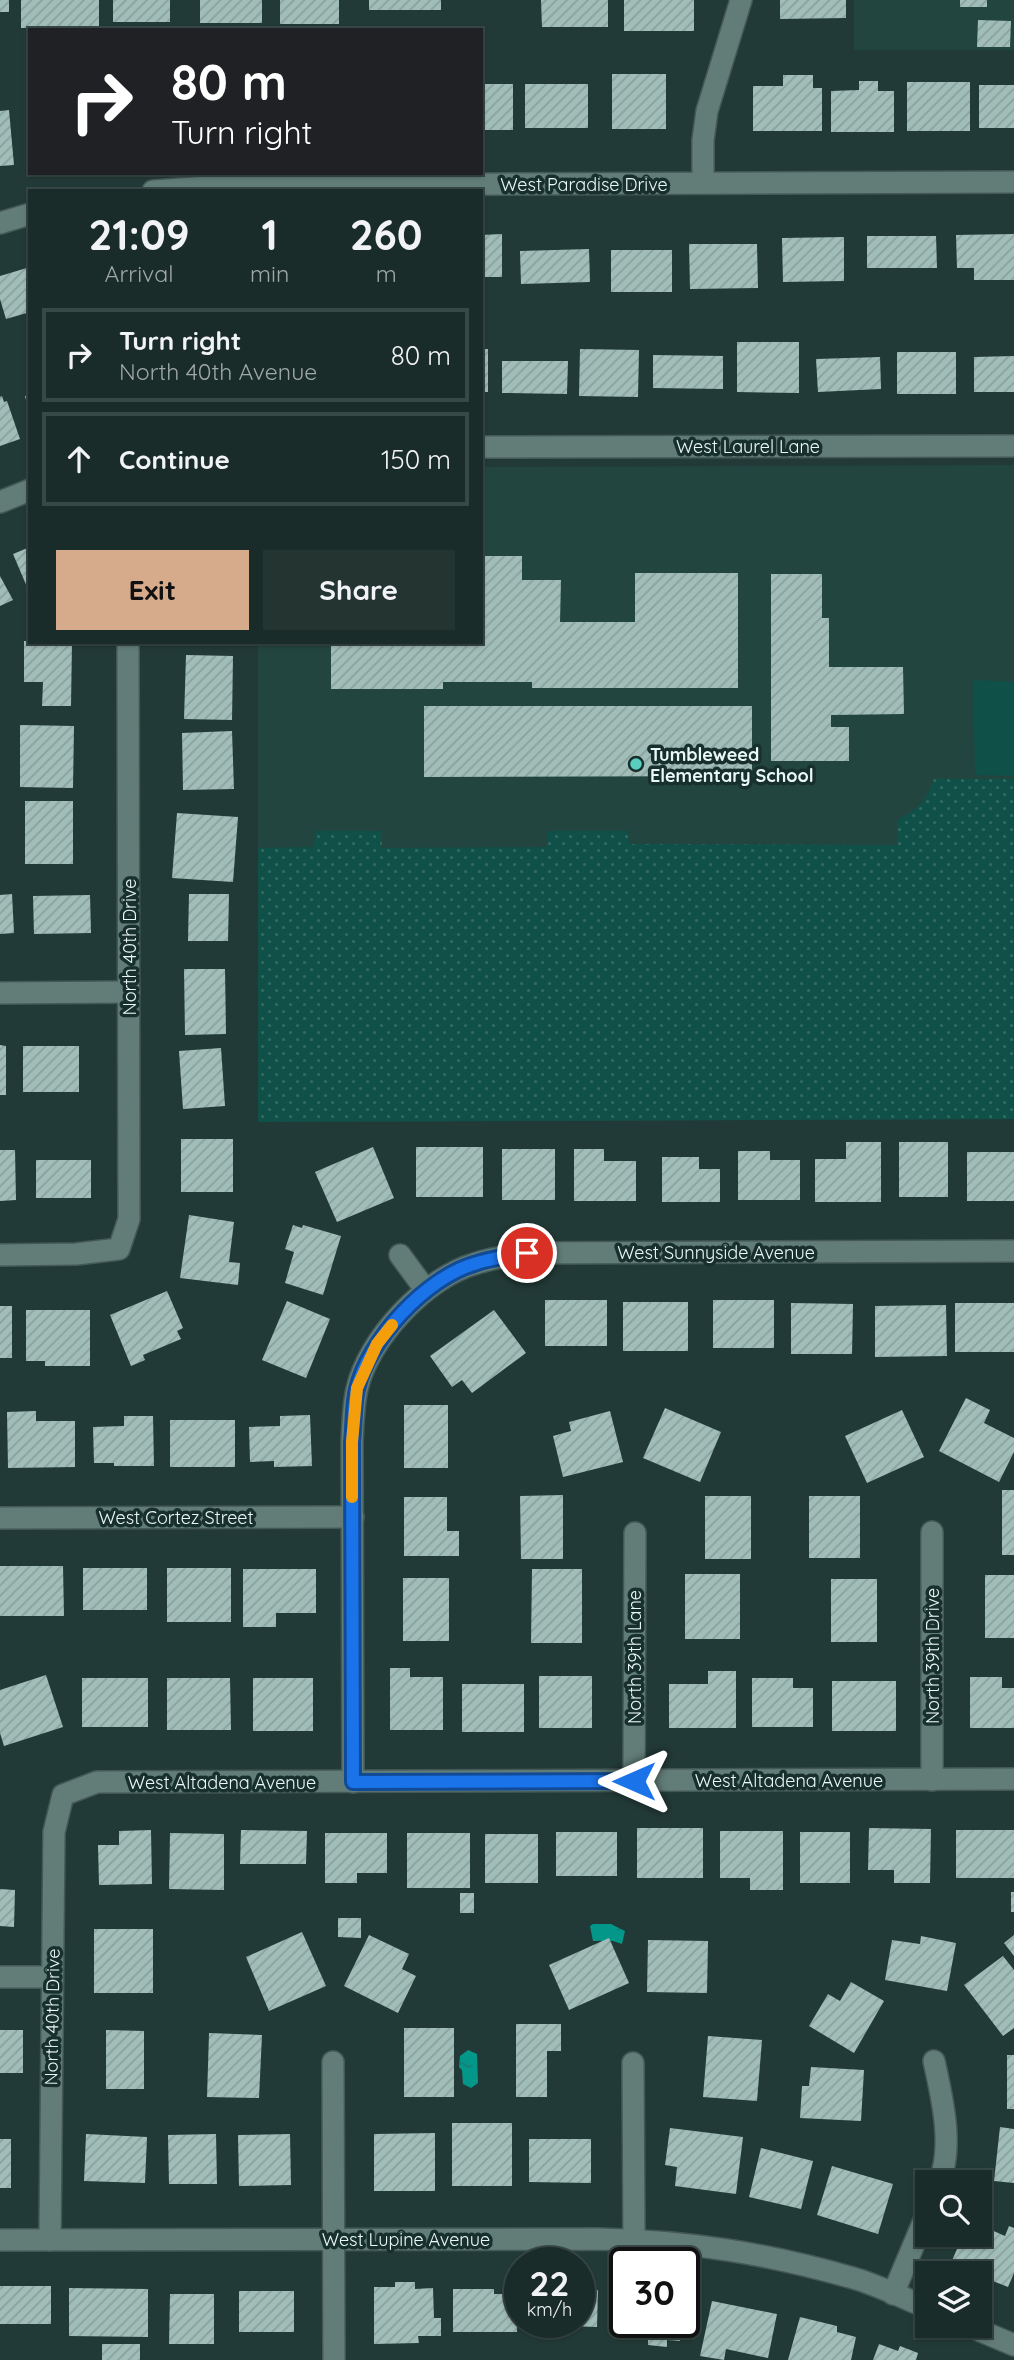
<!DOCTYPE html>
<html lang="en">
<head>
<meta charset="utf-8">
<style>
	body { margin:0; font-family:Quicksand,sans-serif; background:#233431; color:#f1f3f6; height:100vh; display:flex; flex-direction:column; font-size:26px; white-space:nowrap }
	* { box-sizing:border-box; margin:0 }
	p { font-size:23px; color:#9fa7a8 }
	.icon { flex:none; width:38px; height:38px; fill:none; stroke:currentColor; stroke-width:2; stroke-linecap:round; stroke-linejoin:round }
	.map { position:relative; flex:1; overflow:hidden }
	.details { position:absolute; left:28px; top:189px; width:455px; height:455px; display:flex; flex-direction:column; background:#1a2c29; border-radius:0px; box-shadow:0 2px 5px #0004,0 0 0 2px #384846 }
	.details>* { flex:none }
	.banner { position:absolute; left:28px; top:28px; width:455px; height:147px; border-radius:0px; box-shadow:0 2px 5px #0004,0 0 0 2px #384846; background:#202124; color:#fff; overflow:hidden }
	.controls { position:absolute; left:915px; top:2170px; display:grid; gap:14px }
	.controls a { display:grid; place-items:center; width:77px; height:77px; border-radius:0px; background:#1a2c29; box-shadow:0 2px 5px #0004,0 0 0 2px #384846; font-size:35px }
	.speed { position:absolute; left:504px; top:2247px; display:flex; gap:14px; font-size:35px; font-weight:700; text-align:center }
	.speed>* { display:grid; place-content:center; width:91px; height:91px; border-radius:50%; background:#1a2c29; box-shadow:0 2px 5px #0004,0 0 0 2px #384846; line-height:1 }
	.speed small { font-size:18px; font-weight:400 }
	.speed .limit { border:4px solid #111; border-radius:10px; background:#fff; color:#111 }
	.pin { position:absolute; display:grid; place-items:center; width:60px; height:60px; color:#fff; margin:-30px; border:4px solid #fff; border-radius:50%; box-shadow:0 2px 7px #0007 }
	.me { position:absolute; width:77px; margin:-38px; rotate:270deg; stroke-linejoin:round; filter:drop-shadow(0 0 5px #0008) }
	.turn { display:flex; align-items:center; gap:24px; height:147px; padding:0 28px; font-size:32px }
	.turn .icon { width:91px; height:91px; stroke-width:2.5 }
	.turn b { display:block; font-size:49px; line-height:60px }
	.eta { display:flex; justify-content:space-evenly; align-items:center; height:119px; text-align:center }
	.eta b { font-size:42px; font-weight:700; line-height:49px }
	.action { display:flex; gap:14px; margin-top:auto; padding:14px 28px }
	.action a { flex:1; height:80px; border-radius:0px; background:#d6ab8b; color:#111; font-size:28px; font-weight:700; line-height:80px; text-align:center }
	.action a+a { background:#233431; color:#f1f3f6 }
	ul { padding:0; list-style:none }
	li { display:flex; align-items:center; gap:21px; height:94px; margin:0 14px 10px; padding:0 14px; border:4px solid #384846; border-radius:0px }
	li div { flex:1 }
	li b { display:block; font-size:26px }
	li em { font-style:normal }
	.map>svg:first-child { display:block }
	.built { fill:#234540 }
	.park { fill:url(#park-dots) }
	.pitch { fill:#0f5048 }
	.water { fill:url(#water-ripples) }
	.building { fill:url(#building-hatch) }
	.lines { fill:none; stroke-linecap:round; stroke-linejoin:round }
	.minor-casing { stroke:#445956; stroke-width:24 }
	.minor { stroke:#627d78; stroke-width:21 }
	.route-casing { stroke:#114b97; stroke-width:18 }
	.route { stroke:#1a73e8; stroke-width:12 }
	.slow { stroke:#f59e0b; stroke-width:12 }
	.poi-dot { fill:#59cebe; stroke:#18302d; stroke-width:2.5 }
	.labels { text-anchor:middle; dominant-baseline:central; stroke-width:7; stroke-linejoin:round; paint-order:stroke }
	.street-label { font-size:18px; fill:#eaf8f6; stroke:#18302d }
	.poi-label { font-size:18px; font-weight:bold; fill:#eaf8f6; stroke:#18302d; text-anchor:start }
</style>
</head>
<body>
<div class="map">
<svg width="1014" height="2360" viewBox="0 0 1014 2360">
	<defs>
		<pattern id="park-dots" width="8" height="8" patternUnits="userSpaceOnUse" patternTransform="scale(1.75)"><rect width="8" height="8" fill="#0f5048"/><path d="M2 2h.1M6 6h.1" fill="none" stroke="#326a63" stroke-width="1.8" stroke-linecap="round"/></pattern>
		<pattern id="water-ripples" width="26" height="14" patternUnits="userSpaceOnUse" patternTransform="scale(1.75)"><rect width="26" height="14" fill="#029789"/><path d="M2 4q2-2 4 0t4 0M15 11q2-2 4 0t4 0" fill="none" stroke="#1a7c73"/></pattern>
		<pattern id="building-hatch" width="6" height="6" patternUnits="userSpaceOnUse" patternTransform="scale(1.75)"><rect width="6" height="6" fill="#a1bdb8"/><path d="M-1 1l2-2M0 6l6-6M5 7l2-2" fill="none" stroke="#8aa09c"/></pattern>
	</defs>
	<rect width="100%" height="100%" fill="#223a37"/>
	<g class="built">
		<rect x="854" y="0" width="160" height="50"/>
		<polygon points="1014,465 1014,1119 258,1122 258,642 481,642 481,467"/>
	</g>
	<path class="park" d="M934,779H1014V1119L258,1122V848L314,847L315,831H382V848L548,847V831H628L629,844L897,845V820C919,809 925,802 934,779Z"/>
	<polygon class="pitch" points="973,680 1014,682 1014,776 975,775"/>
	<g class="water">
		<polygon points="593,1924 611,1924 625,1931 622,1944 613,1941 593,1941 590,1926"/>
		<polygon points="468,2050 477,2054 478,2083 471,2088 463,2084 462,2070 459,2067 460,2056"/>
	</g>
	<g class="building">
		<rect x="0" y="0" width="9" height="12"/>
		<rect x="21" y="0" width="78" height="28"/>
		<rect x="113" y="0" width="57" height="22"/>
		<rect x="200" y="0" width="62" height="23"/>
		<rect x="280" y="0" width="59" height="24"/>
		<rect x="369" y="0" width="72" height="10"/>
		<polygon points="541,0 608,0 608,27 542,27"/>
		<rect x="624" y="0" width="70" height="31"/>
		<polygon points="780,0 846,0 846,18 780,19"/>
		<rect x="960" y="0" width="27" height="7"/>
		<polygon points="978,20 1011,21 1010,47 977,47"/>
		<rect x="612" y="74" width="54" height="55"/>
		<polygon points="783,75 813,75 813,88 822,88 822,131 753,131 753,86 783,86"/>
		<polygon points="859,81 878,81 878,91 894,91 894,132 831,132 831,91 859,90"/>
		<rect x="907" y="82" width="63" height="49"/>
		<rect x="481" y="84" width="32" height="46"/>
		<rect x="525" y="84" width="63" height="44"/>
		<rect x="979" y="85" width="35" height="43"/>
		<polygon points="9,110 14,165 0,166 0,111"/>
		<polygon points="502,234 502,277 481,277 481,235"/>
		<polygon points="1014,234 1014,280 974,280 974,268 957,268 956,235"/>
		<polygon points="867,236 936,236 937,268 867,268"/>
		<polygon points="844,237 844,281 783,282 782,238"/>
		<polygon points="689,244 757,244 758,288 690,289"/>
		<polygon points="589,249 590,282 521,284 520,251"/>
		<rect x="611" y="250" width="61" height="42"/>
		<polygon points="30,267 30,312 6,319 0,299 0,276"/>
		<polygon points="737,342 799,342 799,393 737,392"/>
		<rect x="481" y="349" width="7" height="43"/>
		<polygon points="580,349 639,350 638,397 579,396"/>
		<rect x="897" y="352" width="59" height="42"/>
		<polygon points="653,355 723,356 723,389 653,388"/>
		<polygon points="1014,356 1014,392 974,392 974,357"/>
		<polygon points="880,357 881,389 818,392 816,359"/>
		<polygon points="502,361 568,361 567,394 502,393"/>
		<polygon points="30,394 30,412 29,412 25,396"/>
		<polygon points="2,396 4,402 7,401 20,439 0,446 0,397"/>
		<polygon points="30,547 30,594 13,554"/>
		<polygon points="481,556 522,556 522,580 561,580 560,622 635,622 635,573 738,573 738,688 532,688 532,682 443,682 443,689 331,689 331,642 481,642"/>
		<polygon points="771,574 822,574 822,618 829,618 829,667 903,667 904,714 831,715 831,727 849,727 849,761 771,761"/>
		<polygon points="0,576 13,600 0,606"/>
		<polygon points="24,641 72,642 71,706 42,706 43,682 24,682"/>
		<polygon points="186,655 233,656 232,720 184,719"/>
		<polygon points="424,706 752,706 752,776 424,777"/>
		<polygon points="20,725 74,726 73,788 20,787"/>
		<polygon points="232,731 234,789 183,790 182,733"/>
		<rect x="25" y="801" width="48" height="63"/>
		<polygon points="177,813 238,817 233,882 172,878"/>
		<polygon points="12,894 14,933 0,934 0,895"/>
		<polygon points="189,894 229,894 228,941 188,941"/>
		<polygon points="90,895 91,933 34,934 33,896"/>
		<polygon points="184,969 225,969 226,1034 185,1035"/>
		<polygon points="0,1045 6,1046 6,1095 0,1095"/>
		<rect x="23" y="1046" width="56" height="46"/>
		<polygon points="221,1048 225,1106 183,1109 179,1051"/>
		<rect x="181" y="1139" width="52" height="53"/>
		<polygon points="846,1142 881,1142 881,1202 815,1202 815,1159 846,1159"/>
		<rect x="899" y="1142" width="49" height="55"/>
		<polygon points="373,1147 394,1198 337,1222 315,1172"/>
		<rect x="416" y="1147" width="67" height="50"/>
		<rect x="502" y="1149" width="53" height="51"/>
		<polygon points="574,1149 604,1149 604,1161 636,1161 636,1201 574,1201"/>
		<polygon points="0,1150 15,1150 16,1200 0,1201"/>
		<polygon points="738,1151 770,1151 770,1160 800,1160 800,1200 738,1200"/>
		<rect x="967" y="1152" width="47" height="49"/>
		<polygon points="662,1157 699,1157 699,1169 720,1169 720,1202 662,1202"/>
		<rect x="36" y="1160" width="55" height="38"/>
		<polygon points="189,1215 234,1222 229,1262 240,1263 238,1285 180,1278"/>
		<polygon points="293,1225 302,1228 303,1225 341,1236 323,1295 285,1283 294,1252 285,1249"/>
		<polygon points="167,1291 183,1328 177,1331 181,1339 143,1355 145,1360 131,1366 110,1315"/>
		<rect x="545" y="1300" width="62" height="46"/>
		<rect x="713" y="1300" width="61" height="48"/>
		<polygon points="287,1301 330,1319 306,1378 262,1360"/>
		<rect x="623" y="1302" width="65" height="49"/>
		<polygon points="791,1303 853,1304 852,1354 791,1354"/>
		<rect x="955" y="1303" width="59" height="49"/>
		<polygon points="946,1305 947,1356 875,1357 875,1306"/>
		<rect x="0" y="1306" width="12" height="52"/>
		<polygon points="26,1310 90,1310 90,1366 45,1366 45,1361 26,1361"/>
		<polygon points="494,1310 526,1353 472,1393 462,1380 452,1387 430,1356"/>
		<polygon points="966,1398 990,1410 984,1423 1014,1438 1014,1452 999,1482 939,1451"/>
		<rect x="404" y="1405" width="44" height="63"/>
		<polygon points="665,1408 721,1432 700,1482 643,1458"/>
		<polygon points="902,1410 924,1457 867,1483 845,1436"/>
		<polygon points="36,1411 36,1421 75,1421 75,1467 8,1468 7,1412"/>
		<polygon points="610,1411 623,1462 563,1477 553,1436 571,1431 569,1422"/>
		<polygon points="310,1415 312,1466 274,1467 274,1461 250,1462 249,1427 280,1426 280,1416"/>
		<polygon points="124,1416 153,1416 154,1466 114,1466 114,1463 94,1463 93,1427 124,1426"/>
		<rect x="170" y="1420" width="65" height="47"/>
		<rect x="1002" y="1490" width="12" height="65"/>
		<polygon points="563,1495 563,1559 521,1559 520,1496"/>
		<rect x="705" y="1496" width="46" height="63"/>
		<rect x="809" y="1496" width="51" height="62"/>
		<polygon points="404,1497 447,1497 447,1531 459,1531 459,1556 404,1556"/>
		<polygon points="0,1566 63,1566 64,1616 0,1616"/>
		<rect x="83" y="1568" width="64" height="42"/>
		<rect x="167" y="1568" width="64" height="54"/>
		<polygon points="243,1569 316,1569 316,1613 276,1613 276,1627 243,1627"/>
		<polygon points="532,1569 582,1569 582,1643 531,1643"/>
		<rect x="685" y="1574" width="55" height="65"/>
		<rect x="985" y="1575" width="29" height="63"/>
		<rect x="403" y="1578" width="46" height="63"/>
		<rect x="831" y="1579" width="46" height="63"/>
		<polygon points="390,1668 410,1668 410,1677 443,1677 443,1730 390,1730"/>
		<polygon points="708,1671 736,1671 736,1728 669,1728 669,1684 708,1684"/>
		<polygon points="46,1675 63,1727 4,1746 0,1733 0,1690"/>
		<rect x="539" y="1676" width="53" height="52"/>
		<polygon points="970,1677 1002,1677 1002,1688 1014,1688 1014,1728 970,1728"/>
		<rect x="82" y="1678" width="66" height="49"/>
		<polygon points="167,1678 230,1678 231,1730 167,1730"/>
		<rect x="253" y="1678" width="60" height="53"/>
		<polygon points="752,1678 793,1678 793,1688 813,1688 813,1727 752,1727"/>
		<rect x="832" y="1681" width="64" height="50"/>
		<rect x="462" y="1684" width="62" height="48"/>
		<rect x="637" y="1828" width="66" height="50"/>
		<polygon points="869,1828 931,1829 930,1883 894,1883 894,1870 868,1870"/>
		<polygon points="151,1830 152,1884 99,1885 98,1845 119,1845 119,1831"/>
		<polygon points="241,1830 307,1831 306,1864 240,1864"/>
		<rect x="956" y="1830" width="58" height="48"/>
		<polygon points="720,1831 783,1831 783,1890 750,1890 750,1878 720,1878"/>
		<rect x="556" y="1832" width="61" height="44"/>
		<rect x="800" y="1832" width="50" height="51"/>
		<polygon points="170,1833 224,1834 224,1890 169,1889"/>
		<polygon points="325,1833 387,1833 387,1873 357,1873 357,1883 325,1883"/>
		<rect x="407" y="1833" width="63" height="55"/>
		<rect x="485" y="1834" width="53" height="49"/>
		<polygon points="0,1889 15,1890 14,1927 0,1926"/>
		<rect x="1011" y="1892" width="3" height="20"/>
		<rect x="460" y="1893" width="14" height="20"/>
		<polygon points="338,1918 361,1918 361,1938 338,1937"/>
		<rect x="94" y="1929" width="59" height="64"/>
		<polygon points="302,1932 326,1986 269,2011 246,1957"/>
		<polygon points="369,1935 409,1954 402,1969 416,1976 398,2013 344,1986"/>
		<polygon points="1014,1935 1014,1956 1004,1943"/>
		<polygon points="921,1936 956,1943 947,1991 885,1980 892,1940 920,1944"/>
		<polygon points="609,1938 629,1983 569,2010 549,1965"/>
		<polygon points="648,1940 708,1941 707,1993 647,1992"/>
		<polygon points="1003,1956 1014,1970 1014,2028 1003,2036 964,1985"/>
		<polygon points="851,1982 884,2001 854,2053 809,2026 828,1994 840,2001"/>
		<polygon points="516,2024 561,2024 561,2051 547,2051 547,2097 516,2097"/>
		<rect x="404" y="2028" width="50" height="69"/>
		<rect x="0" y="2030" width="23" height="43"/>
		<polygon points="106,2030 144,2031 144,2089 106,2089"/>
		<polygon points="209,2033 262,2035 259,2098 207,2097"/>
		<polygon points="708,2036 762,2040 757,2101 703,2097"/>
		<rect x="1007" y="2055" width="7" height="54"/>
		<polygon points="811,2067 864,2070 861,2121 800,2118 802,2086 809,2086"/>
		<rect x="452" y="2123" width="60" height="63"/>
		<polygon points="1000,2127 1014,2129 1014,2183 994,2181"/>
		<polygon points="670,2128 743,2137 736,2194 675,2186 677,2167 665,2165"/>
		<polygon points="435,2133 435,2191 374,2191 374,2134"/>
		<polygon points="86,2134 147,2137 145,2183 84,2181"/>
		<polygon points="216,2134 217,2184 169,2184 168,2135"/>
		<polygon points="290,2134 291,2185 239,2186 238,2135"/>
		<rect x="0" y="2139" width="11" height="49"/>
		<polygon points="529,2139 591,2139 591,2183 529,2182"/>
		<polygon points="761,2148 813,2161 801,2209 749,2197"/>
		<polygon points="832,2166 893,2184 878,2234 817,2215"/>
		<polygon points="980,2225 1005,2236 1009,2226 1014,2228 1014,2273 1008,2287 980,2276 980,2273 974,2273 951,2263 963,2235 980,2235"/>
		<polygon points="395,2282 415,2282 415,2289 433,2288 434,2318 441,2318 441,2336 418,2336 419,2343 374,2344 374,2287 395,2287"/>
		<rect x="0" y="2286" width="51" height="38"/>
		<polygon points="69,2288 148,2289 148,2337 69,2336"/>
		<polygon points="453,2289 494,2289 494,2294 517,2294 517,2332 453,2332"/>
		<polygon points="579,2289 598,2290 597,2327 538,2325 538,2322 579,2322"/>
		<rect x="239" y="2291" width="55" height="41"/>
		<polygon points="170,2294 214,2294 214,2344 169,2344"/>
		<polygon points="712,2301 777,2314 768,2358 726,2349 724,2360 700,2356"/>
		<polygon points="800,2317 837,2326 837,2332 856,2337 851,2360 788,2360"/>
		<polygon points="623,2322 681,2322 680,2341 667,2340 667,2347 648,2345 648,2334 622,2332"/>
		<rect x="102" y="2344" width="38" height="16"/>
		<polygon points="879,2344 898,2351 900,2346 918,2353 916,2360 873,2360"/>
	</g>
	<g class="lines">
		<g class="minor-casing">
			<g id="minor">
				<polyline points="703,183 703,140 707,111 741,0"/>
				<polyline points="153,191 235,185 1014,182"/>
				<polyline points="0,223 30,214"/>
				<polyline points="481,447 1014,446"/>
				<polyline points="0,502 30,490"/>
				<polyline points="0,993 129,992"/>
				<polyline points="0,1255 76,1254 119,1249 129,1219 128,642"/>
				<polyline points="400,1255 425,1289"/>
				<polyline points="0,1518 353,1517"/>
				<polyline points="932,1532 932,1780"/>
				<polyline points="634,1781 635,1533"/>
				<path d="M353,1782L352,1442C353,1425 353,1406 357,1389C368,1339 426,1278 474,1264C491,1258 509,1256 527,1253L1014,1251"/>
				<polyline points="0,1977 52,1977"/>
				<path d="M934,2061C942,2097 954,2147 939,2182"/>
				<polyline points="333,2062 334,2360"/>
				<polyline points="633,2063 634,2240"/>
				<path d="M0,2240L598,2239C688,2241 766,2253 853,2278C878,2285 903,2298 928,2308"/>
				<polyline points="50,2240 54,1832 63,1795 97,1782 1014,1779"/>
				<polyline points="893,2294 928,2211"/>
				<polyline points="969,2326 1014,2345"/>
			</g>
		</g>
		<use href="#minor" class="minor"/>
	</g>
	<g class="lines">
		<g class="route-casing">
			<path id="route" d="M527,1253C509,1256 491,1258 474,1264C426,1278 368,1340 357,1389C353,1406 354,1425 352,1442L353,1782L634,1781"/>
		</g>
		<use href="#route" class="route"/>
		<polyline class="slow" points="352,1497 352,1442 357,1388 377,1344 392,1325"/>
	</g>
	<circle class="poi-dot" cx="636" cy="764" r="7"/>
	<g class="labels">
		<g class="street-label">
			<text x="584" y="184">West Paradise Drive</text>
			<text x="748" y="446">West Laurel Lane</text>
			<text transform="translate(129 947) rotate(-90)">North 40th Drive</text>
			<text x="716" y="1252">West Sunnyside Avenue</text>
			<text x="176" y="1517">West Cortez Street</text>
			<text transform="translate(932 1656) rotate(-90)">North 39th Drive</text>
			<text transform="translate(634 1657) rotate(-90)">North 39th Lane</text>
			<text x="789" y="1780">West Altadena Avenue</text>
			<text x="222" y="1782">West Altadena Avenue</text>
			<text transform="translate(52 2017) rotate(-89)">North 40th Drive</text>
			<text x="406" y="2239">West Lupine Avenue</text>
		</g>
		<g class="poi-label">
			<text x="650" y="754">Tumbleweed<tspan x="650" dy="21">Elementary School</tspan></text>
		</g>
	</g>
</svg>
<div class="controls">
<a><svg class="icon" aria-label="search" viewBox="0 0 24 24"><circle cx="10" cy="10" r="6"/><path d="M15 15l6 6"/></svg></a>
<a><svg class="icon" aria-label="layers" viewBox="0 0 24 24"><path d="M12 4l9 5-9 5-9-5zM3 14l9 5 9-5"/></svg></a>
</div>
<div class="speed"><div>22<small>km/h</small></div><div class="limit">30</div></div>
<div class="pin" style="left:527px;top:1253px;background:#d93025"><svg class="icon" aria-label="arrive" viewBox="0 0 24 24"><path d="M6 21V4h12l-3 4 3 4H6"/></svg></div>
<svg class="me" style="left:634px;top:1781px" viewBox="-20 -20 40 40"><path d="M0-17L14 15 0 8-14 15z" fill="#1a73e8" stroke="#fff" stroke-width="4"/></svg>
<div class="banner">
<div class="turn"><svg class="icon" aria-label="right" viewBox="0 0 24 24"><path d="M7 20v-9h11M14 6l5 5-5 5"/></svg><div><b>80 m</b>Turn right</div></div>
</div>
<section class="details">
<div class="eta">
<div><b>21:09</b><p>Arrival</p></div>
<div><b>1</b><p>min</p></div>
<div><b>260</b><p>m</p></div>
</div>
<ul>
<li><svg class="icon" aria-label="right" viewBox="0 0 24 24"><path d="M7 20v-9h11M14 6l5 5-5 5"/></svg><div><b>Turn right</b><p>North 40th Avenue</p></div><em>80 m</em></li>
<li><svg class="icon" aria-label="ahead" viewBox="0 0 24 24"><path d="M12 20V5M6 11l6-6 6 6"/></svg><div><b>Continue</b></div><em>150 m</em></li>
</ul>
<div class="action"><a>Exit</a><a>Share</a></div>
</section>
</div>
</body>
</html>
